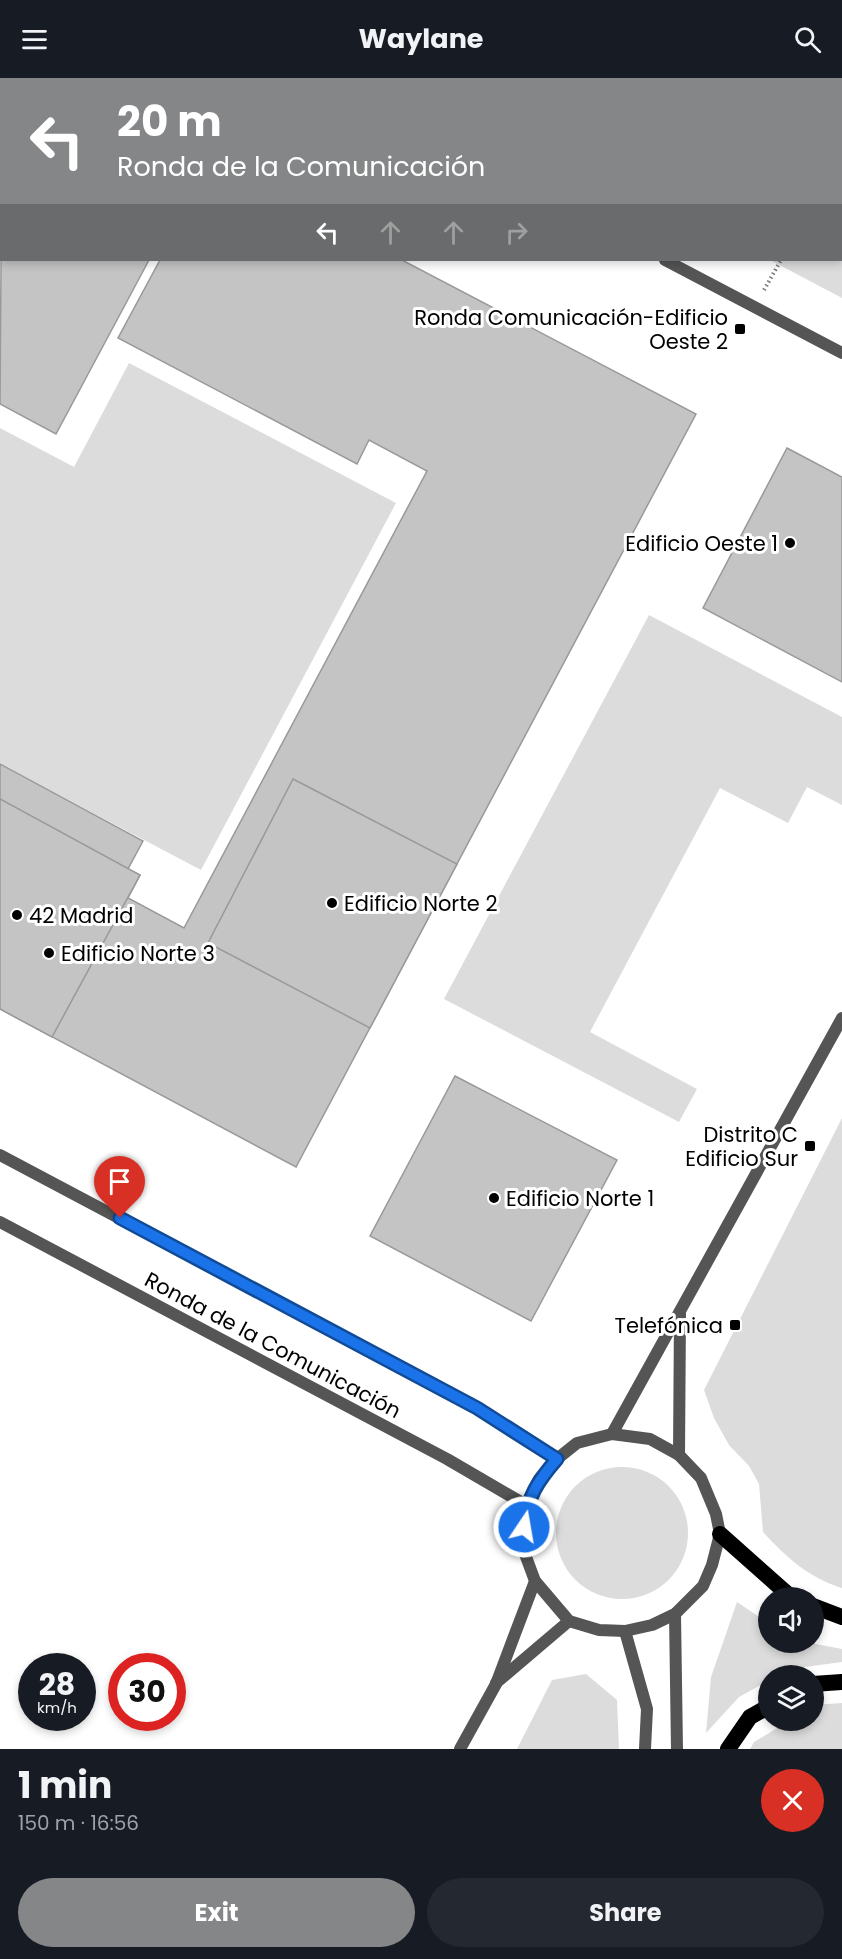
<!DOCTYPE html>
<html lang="en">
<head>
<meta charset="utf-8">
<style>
	body { margin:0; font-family:Poppins,sans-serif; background:#242831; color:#f1f3f6; height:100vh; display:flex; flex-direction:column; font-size:22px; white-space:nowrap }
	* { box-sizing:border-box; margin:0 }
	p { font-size:20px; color:#9ea1a6 }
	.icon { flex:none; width:33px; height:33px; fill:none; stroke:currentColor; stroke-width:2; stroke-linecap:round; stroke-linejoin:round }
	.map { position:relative; height:1671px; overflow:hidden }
	.drawer { display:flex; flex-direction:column; background:#171b24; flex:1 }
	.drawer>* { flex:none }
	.top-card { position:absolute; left:0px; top:0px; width:843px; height:183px; box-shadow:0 3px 9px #0003; background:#858687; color:#fff; overflow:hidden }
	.tools { position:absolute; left:758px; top:1509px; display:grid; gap:12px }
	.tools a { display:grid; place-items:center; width:66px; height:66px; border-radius:50%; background:#171b24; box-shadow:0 3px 9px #0003; font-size:30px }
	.speed { position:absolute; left:18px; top:1575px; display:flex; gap:12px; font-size:30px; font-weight:700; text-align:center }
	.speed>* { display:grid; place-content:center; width:78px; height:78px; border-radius:50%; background:#171b24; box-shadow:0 3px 9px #0003; line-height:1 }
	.speed small { font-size:15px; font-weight:400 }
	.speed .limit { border:9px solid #d22; background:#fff; color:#111 }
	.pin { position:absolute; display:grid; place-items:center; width:51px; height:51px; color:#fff; margin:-62px -26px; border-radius:50% 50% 50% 0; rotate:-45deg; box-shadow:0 0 6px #0007 }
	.pin .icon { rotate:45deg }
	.me { position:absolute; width:66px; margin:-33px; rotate:12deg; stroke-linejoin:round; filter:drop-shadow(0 0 4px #0008) }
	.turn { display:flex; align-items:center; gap:21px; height:126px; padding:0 18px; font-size:27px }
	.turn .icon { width:78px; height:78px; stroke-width:2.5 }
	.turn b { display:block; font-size:42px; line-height:51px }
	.lanes { display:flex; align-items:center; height:57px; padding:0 18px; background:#0003; justify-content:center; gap:30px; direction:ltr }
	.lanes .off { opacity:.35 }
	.round { display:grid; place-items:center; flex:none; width:63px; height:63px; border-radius:32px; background:#242831 }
	.head { display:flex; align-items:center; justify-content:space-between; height:102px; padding:0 18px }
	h1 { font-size:36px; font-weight:700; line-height:45px }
	.button { display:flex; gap:12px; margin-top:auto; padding:12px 18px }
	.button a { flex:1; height:69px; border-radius:36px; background:#858687; color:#fff; font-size:24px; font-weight:700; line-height:69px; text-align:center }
	.button a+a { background:#242831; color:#f1f3f6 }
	header { display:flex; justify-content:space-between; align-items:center; height:78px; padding:0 18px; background:#171b24; font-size:27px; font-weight:700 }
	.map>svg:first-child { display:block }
	.green { fill:#dcdcdc }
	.building { fill:#c4c4c4; stroke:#999; stroke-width:1.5 }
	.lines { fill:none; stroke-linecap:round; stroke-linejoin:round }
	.path { stroke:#777; stroke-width:4; stroke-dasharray:1.5 3; stroke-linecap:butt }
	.minor { stroke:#555; stroke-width:12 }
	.tertiary { stroke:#555; stroke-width:12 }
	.trunk { stroke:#000; stroke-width:16 }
	.route-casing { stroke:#114b97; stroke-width:15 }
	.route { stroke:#1a73e8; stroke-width:10 }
	.poi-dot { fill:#000; stroke:#fff; stroke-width:2 }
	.labels { text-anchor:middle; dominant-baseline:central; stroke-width:6; stroke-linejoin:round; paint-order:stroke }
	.poi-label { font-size:21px; fill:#000; stroke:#fff; text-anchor:end }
	.street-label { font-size:21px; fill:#000; stroke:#fff }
</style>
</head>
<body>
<header><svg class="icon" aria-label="menu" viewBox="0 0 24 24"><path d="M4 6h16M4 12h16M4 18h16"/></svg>Waylane<svg class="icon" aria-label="search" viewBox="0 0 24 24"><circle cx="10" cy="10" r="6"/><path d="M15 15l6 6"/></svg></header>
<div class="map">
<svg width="842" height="1671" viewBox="0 0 842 1671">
	<rect width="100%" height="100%" fill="#fff"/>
	<g class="green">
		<polygon points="429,0 842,0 842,220 770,182 842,182 842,2"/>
		<polygon points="129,285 396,425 201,792 0,686 0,350 74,389"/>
		<polygon points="649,537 842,639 842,727 807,709 788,745 720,710 590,954 697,1011 679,1044 444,921"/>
		<path d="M842,1040V1510C809,1500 786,1479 763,1454L759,1406L749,1388L729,1367L714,1340L704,1312Z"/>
		<circle cx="622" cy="1455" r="66"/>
		<polygon points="737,1524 768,1545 768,1564 811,1565 842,1571 842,1584 790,1591 778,1597 768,1598 768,1603 739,1619 706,1655 711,1599"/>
		<polygon points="586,1596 617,1622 619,1671 517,1671 552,1602"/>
		<polygon points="842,1625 842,1671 750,1671 754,1664 789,1643 813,1642 813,1627"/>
	</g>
	<g class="building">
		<polygon points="2,46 2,182 149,182 56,356 0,326"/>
		<polygon points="160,182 402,182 696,336 296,1089 0,931 0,686 143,763 128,791 140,797 128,820 184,850 427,393 369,362 357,386 118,260"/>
		<polygon points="787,370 842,399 842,604 703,530"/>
		<polygon points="293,701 457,786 370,950 208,865"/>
		<polygon points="0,721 140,797 52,959 0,931"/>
		<polygon points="455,998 617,1082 531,1243 370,1158"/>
	</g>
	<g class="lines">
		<g class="path">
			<polyline points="636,0 637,2"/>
			<polyline points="750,0 752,2"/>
			<polyline points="434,2 435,0"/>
			<polyline points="842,123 842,124"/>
			<polyline points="764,212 781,182"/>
		</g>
		<g class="minor">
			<polyline points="319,0 322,2"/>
			<polyline points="665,182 842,275"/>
			<polyline points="0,1077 477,1330 557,1381"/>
			<polyline points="0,1144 447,1381 526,1427"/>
			<polygon points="612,1356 650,1361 679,1377 701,1400 716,1436 720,1456 712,1487 703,1508 675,1536 652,1547 625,1553 599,1552 569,1543 535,1503 525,1476 523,1449 526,1427 539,1401 557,1381 577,1365"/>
			<polyline points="612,1356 842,940"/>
			<polyline points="679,1377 680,1234"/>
			<polyline points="496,1605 569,1543"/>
			<polyline points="460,1671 496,1606 535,1503"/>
		</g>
		<g class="tertiary">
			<polyline points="675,1536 677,1671"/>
			<polyline points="625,1553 647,1631 645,1671"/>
		</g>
		<g class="trunk">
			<polyline points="720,1456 792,1520"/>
			<polyline points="813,1528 842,1539"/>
			<polyline points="813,1606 842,1604"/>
			<polyline points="728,1671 750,1639 768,1629"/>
		</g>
	</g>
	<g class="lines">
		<g class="route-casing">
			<path id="route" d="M120,1140L477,1330L557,1381C537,1404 528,1418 524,1449"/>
		</g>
		<use href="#route" class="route"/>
	</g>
	<g class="poi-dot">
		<rect x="734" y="245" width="12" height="12" rx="3"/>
		<circle cx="790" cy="465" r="6"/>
		<circle cx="332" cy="825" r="6"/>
		<circle cx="17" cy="837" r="6"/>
		<circle cx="49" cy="875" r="6"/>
		<rect x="804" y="1062" width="12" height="12" rx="3"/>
		<circle cx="494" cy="1120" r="6"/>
		<rect x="729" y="1241" width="12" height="12" rx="3"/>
	</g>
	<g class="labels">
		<g class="poi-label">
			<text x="728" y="239">Ronda Comunicación-Edificio<tspan x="728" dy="24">Oeste 2</tspan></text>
			<text x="778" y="465">Edificio Oeste 1</text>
			<text x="344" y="825" text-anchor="start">Edificio Norte 2</text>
			<text x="29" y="837" text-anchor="start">42 Madrid</text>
			<text x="61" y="875" text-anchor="start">Edificio Norte 3</text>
			<text x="798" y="1056">Distrito C<tspan x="798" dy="24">Edificio Sur</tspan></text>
			<text x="506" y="1120" text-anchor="start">Edificio Norte 1</text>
			<text x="723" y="1247">Telefónica</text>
		</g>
		<g class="street-label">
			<text transform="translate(273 1267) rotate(28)">Ronda de la Comunicación</text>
		</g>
	</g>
</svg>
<div class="tools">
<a><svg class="icon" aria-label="sound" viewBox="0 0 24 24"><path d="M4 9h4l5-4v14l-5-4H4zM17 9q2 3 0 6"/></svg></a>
<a><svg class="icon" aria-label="layers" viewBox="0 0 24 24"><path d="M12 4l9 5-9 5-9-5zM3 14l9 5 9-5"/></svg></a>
</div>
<div class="speed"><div>28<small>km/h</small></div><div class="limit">30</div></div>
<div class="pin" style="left:120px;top:1140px;background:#d93025"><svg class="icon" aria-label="arrive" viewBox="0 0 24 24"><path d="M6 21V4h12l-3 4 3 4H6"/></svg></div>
<svg class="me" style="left:524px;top:1449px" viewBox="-20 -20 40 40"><circle r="17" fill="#1a73e8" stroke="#fff" stroke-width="3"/><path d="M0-11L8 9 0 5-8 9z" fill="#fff"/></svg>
<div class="top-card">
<div class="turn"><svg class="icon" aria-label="left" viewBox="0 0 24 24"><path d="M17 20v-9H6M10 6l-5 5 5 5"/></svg><div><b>20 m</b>Ronda de la Comunicación</div></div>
<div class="lanes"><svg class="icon" aria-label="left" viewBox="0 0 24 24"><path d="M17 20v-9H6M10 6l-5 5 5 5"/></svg><svg class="icon off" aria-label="ahead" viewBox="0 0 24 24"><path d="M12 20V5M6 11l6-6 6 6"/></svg><svg class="icon off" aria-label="ahead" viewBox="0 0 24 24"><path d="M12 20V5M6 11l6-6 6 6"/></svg><svg class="icon off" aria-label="right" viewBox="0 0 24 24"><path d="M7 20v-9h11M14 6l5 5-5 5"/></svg></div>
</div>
</div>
<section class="drawer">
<div class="head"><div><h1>1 min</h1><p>150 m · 16:56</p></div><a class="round" style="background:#d93025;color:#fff"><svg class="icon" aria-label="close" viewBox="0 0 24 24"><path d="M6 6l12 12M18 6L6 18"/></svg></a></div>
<div class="button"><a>Exit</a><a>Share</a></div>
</section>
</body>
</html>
